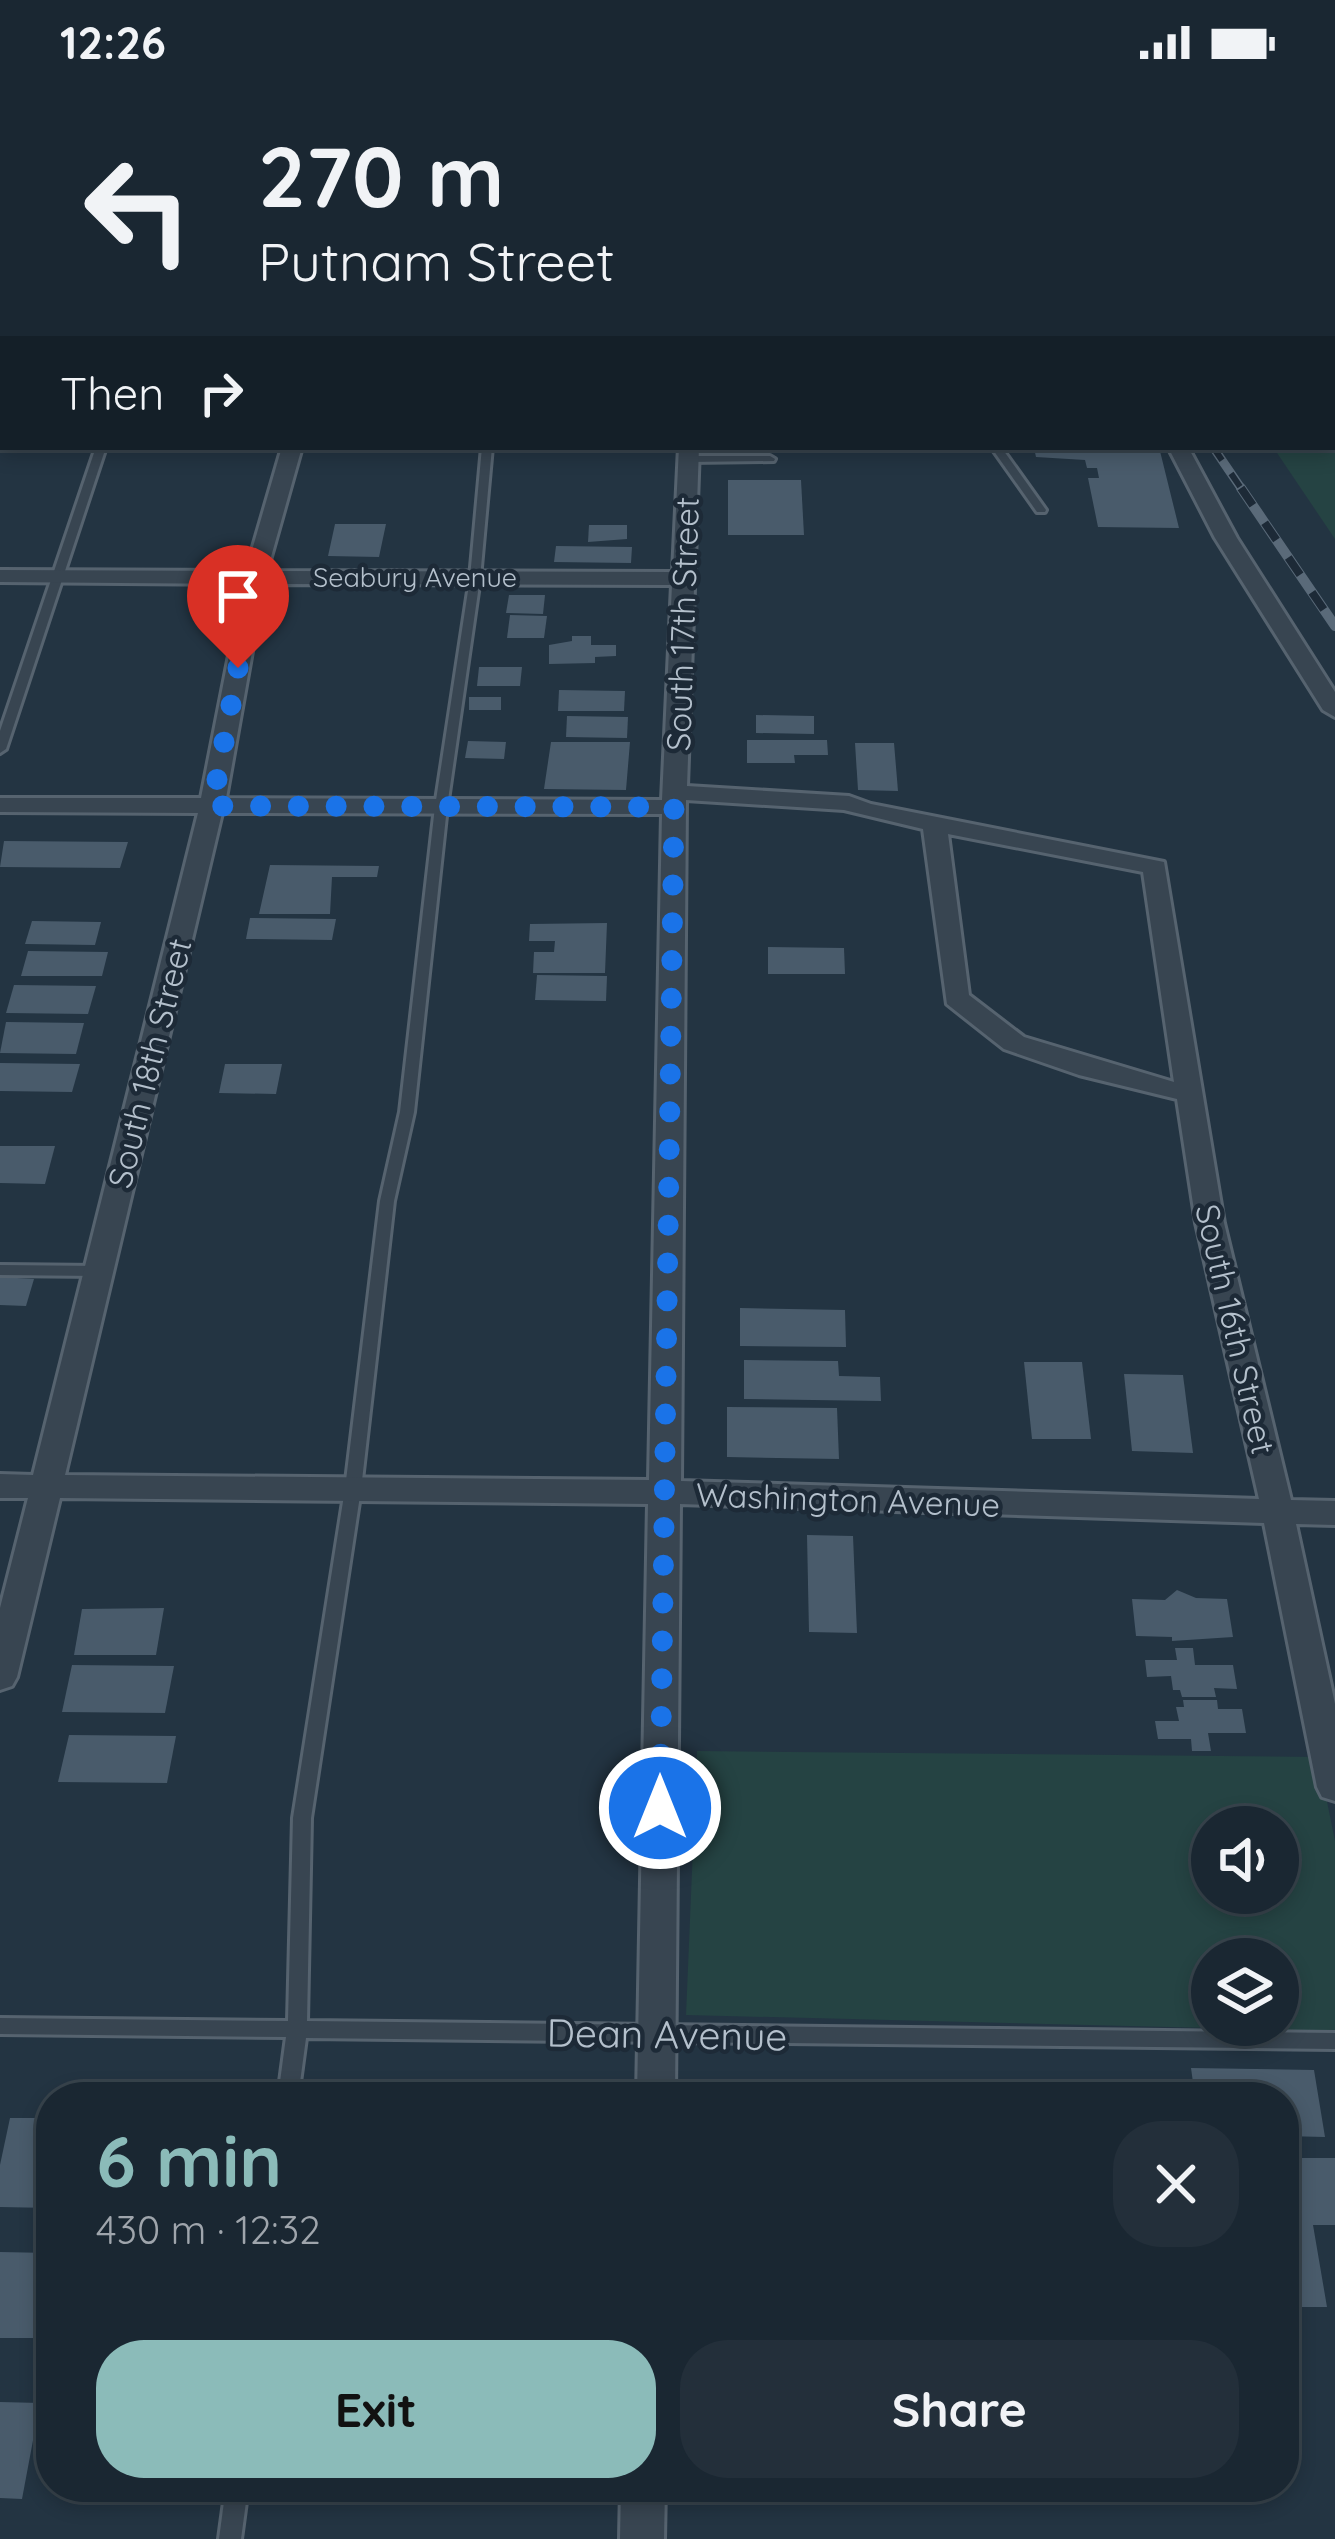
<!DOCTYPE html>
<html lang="en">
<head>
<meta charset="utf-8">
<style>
	body { margin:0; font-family:Quicksand,sans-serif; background:#232f3a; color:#f1f3f6; height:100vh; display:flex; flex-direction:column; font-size:45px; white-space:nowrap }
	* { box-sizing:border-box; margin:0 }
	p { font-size:39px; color:#9fa5ac }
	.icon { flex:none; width:66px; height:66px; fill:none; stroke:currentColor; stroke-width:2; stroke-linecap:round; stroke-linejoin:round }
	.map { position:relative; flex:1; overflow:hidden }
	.sheet { position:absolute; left:36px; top:1998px; width:1263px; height:420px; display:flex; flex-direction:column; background:#1a2732; border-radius:48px; box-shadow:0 6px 18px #0003,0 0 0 3px #38444d }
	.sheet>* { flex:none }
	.guide { position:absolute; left:0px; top:0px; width:1335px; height:366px; box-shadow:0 6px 18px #0003,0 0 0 3px #38444d; background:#1a2732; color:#f1f3f6; overflow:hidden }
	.fabs { position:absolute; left:1191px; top:1722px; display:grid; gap:24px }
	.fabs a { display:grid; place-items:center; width:108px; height:108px; border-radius:50%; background:#1a2732; box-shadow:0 6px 18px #0003,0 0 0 3px #38444d; font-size:60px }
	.pin { position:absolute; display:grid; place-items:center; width:102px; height:102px; color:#fff; margin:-123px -51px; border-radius:50% 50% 50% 0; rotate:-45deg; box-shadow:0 0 12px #0007 }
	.pin .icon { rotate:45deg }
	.me { position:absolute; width:132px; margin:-66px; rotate:0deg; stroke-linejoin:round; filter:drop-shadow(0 0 9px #0008) }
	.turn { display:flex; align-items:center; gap:42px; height:252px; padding:0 60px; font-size:54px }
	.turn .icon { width:156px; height:156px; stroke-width:2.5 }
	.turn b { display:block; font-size:84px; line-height:102px }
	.then { display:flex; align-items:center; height:114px; padding:0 60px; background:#0003; gap:24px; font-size:45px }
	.round { display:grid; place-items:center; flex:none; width:126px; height:126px; border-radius:48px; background:#232f3a }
	.overview { display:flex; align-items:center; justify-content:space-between; height:204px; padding:0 60px }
	h1 { font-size:72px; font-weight:700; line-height:90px; color:#8bbbb9 }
	.action { display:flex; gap:24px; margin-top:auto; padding:24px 60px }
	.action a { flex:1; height:138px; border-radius:48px; background:#8bbbb9; color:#111; font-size:48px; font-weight:700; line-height:138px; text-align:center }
	.action a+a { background:#232f3a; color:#f1f3f6 }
	.status { display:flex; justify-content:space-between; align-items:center; height:84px; padding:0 60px; background:#1a2732; direction:ltr }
	.status svg { height:33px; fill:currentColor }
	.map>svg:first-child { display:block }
	.green { fill:#254343; fill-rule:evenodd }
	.building { fill:#495b6b }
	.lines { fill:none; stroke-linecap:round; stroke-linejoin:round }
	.service-casing { stroke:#56636f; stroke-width:6 }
	.minor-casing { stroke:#56636f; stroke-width:6 }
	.tertiary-casing { stroke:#56636f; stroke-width:6 }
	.service { fill:#384551; fill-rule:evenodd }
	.minor { fill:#384551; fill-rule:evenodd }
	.tertiary { fill:#384551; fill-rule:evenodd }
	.rail-far1-casing { stroke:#5a6a79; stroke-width:9 }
	.rail-casing { stroke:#5a6a79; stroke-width:10 }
	.rail-far1 { stroke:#1d2a37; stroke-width:6; stroke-dasharray:16; stroke-linecap:butt }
	.rail { stroke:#1d2a37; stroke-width:8; stroke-dasharray:21; stroke-linecap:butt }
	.route { stroke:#1a73e8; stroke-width:21; stroke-dasharray:0 37.8 }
	.labels { text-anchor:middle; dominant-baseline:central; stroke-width:9; stroke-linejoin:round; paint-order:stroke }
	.far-street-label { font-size:27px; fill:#b4c0cc; stroke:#1d2a37 }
	.street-label { font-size:33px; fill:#b4c0cc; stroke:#1d2a37 }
	.near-street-label { font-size:39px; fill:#b4c0cc; stroke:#1d2a37 }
</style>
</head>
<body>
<div class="status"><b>12:26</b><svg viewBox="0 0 49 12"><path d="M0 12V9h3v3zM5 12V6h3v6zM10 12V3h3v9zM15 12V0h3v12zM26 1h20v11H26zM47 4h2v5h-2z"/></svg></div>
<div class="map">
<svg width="1335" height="2455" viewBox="0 0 1335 2455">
	<rect width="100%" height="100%" fill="#233442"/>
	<g class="green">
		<polygon points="1332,324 1335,324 1335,455 1273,363 1332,363"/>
		<path d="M697,1667L1318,1673L1335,1757V1947L686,1931ZM1212,1743H1278V1809H1212ZM1212,1875H1278V1941H1212Z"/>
	</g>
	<g class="building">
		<polygon points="1159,363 1179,444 1098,443 1088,394 1099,394 1097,384 1087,384 1085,376 1036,373 1034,364"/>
		<polygon points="728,396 801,396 804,451 728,451"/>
		<polygon points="335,440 386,440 379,473 328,472"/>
		<polygon points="589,441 627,441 627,455 588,458"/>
		<polygon points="556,462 632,463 631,479 554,478"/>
		<polygon points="509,511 545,511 543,530 506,529"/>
		<polygon points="510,531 547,532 544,554 507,554"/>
		<polygon points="572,552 591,552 591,561 616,561 616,572 595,573 595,579 549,580 549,561 572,557"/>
		<polygon points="479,583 522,583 520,602 477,602"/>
		<polygon points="559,606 625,607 624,627 558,627"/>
		<rect x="469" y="613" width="32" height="13"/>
		<polygon points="756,631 814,632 814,650 756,649"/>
		<polygon points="567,632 628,633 627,654 566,653"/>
		<polygon points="747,656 827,656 828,671 794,671 795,679 747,679"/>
		<polygon points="468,657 506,658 504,675 465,674"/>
		<polygon points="551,658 630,658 626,706 544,705"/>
		<polygon points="855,659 894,659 898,707 858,706"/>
		<polygon points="4,757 128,758 120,784 0,783"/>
		<polygon points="270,781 379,782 377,793 332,793 330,830 259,830"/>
		<polygon points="250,834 336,835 332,856 246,855"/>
		<polygon points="32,837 101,838 95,861 25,860"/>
		<polygon points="607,839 605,889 533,889 534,868 554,868 555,857 529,857 530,840"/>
		<polygon points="768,863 844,864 845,890 768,890"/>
		<polygon points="28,867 108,868 102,892 21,892"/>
		<polygon points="537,891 607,892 606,917 535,916"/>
		<polygon points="14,901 96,902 88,930 6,929"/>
		<polygon points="6,938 84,939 76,970 0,969"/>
		<polygon points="0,979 80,980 72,1008 0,1007"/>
		<polygon points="225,980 282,980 276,1010 219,1009"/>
		<polygon points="0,1062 55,1062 45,1100 0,1099"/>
		<polygon points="0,1193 34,1195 26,1222 0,1221"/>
		<polygon points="740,1224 845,1226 846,1263 740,1262"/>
		<polygon points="744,1276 838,1277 839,1292 880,1293 881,1317 744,1315"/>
		<polygon points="1024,1278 1082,1278 1091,1355 1032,1355"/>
		<polygon points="1124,1290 1183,1291 1193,1369 1132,1367"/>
		<polygon points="727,1323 837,1324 839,1375 727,1373"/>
		<polygon points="807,1451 853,1452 857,1549 809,1548"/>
		<polygon points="1177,1506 1196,1514 1227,1515 1233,1553 1172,1557 1172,1553 1136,1552 1132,1515 1165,1516"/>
		<polygon points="164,1524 156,1571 74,1571 82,1525"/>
		<polygon points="1175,1564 1193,1564 1195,1581 1233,1581 1237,1605 1214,1604 1216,1613 1182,1613 1180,1606 1173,1606 1171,1592 1147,1593 1145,1576 1177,1576"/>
		<polygon points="72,1581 174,1582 165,1629 62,1628"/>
		<polygon points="1183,1616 1217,1616 1218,1625 1242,1625 1246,1649 1208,1649 1211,1667 1192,1667 1191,1655 1158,1655 1155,1637 1179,1637 1176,1623 1184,1623"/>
		<polygon points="69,1651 176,1652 167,1699 58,1698"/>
		<polygon points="1191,1984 1314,1986 1325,2053 1284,2052 1284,2013 1195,2013"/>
		<polygon points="10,2034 51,2034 51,2124 0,2123 0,2081"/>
		<polygon points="1284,2074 1335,2074 1335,2141 1313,2141 1327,2223 1284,2223"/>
		<polygon points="0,2168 50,2169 33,2254 0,2254"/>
		<polygon points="0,2318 40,2319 22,2415 0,2414"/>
	</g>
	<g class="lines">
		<g class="service-casing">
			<g id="service">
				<polygon points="224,0 232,0 231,3 223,3"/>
				<polygon points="96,363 106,363 6,665 0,669 0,647"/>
				<polygon points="482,363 492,363 480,494 447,723 414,1028 394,1117 361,1405 311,1734 307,1937 1335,1949 1335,1965 306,1954 298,2013 278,2013 286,1953 0,1950 0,1934 288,1937 293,1734 345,1405 380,1117 400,1028 435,723 470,494"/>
				<polygon points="991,363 1001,363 1046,426 1045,428 1037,428"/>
				<polygon points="770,372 775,375 774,377 689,378 684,375 689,372"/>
				<polygon points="0,1181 99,1182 106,1187 99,1192 0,1191"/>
				<polygon points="226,2403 248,2403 241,2455 219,2455"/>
			</g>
		</g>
		<g class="minor-casing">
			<g id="minor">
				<rect x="682" y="0" width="16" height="3"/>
				<rect x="0" y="15" width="3" height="10"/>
				<path d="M282,363H302L267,487L673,488L679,363H699L687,702L849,712L871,720L1164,778L1224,1139L1291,1416L1335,1417V1441L1296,1440L1335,1620V1717L1322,1713L1317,1703L1264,1439L680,1420L675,2013H637L648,1420L60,1414L17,1593L12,1602L0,1606V1524L28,1414H0V1390L33,1391L198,729L0,728V714H201L243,500L0,498V486L246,487ZM264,500L672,501L662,716L226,714ZM686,716L844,726L923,745L947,920L1004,965L1079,991L1177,1015L1196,1139L1259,1415L681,1397ZM222,729L662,730L649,1396L65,1391ZM948,750L1143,788L1174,998L1024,953L969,911Z"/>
				<polygon points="1168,363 1188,363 1237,454 1335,608 1335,633 1323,626 1215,454"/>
				<polygon points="621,2403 665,2403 664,2455 620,2455"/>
			</g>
		</g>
		<g class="tertiary-casing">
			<g id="tertiary">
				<polygon points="3,145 3,165 0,166 0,146"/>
				<rect x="0" y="297" width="3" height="16"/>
				<rect x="1332" y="300" width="3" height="16"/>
			</g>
		</g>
		<use href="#service" class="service"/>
		<use href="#minor" class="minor"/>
		<use href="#tertiary" class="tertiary"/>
		<g class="rail-far1-casing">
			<polyline id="rail-far1" points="1213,363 1243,407"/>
		</g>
		<g class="rail-casing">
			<polyline id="rail" points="1241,404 1335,542"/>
		</g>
		<use href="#rail-far1" class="rail-far1"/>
		<use href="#rail" class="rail"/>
	</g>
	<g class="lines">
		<polyline class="route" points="238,584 212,722 674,723 660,1724"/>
	</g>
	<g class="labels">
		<g class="far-street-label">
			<text x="415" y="493">Seabury Avenue</text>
		</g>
		<g class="street-label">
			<text transform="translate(682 540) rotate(-88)">South 17th Street</text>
			<text transform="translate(149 979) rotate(-76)">South 18th Street</text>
			<text transform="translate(1236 1245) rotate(77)">South 16th Street</text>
			<text transform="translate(848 1415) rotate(2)">Washington Avenue</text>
		</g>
		<g class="near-street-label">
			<text transform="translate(667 1950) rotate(1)">Dean Avenue</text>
		</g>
	</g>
</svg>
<div class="fabs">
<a><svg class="icon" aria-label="sound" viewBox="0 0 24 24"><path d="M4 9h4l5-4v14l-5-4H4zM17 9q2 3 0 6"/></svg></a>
<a><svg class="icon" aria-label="layers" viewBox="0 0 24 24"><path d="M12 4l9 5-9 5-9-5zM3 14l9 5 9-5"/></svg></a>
</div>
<div class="pin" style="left:238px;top:584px;background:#d93025"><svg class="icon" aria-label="arrive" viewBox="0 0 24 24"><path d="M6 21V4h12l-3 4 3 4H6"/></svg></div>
<svg class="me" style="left:660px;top:1724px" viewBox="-20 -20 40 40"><circle r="17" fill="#1a73e8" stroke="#fff" stroke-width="3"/><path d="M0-11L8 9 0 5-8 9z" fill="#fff"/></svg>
<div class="guide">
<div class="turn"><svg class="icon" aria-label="left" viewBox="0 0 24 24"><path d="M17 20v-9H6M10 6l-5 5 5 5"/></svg><div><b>270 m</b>Putnam Street</div></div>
<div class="then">Then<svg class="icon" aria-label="right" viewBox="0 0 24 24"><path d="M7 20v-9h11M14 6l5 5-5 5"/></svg></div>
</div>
<section class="sheet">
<div class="overview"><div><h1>6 min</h1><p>430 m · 12:32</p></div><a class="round"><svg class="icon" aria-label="close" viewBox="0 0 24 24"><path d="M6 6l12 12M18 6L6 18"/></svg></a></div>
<div class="action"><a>Exit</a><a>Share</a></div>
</section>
</div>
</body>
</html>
